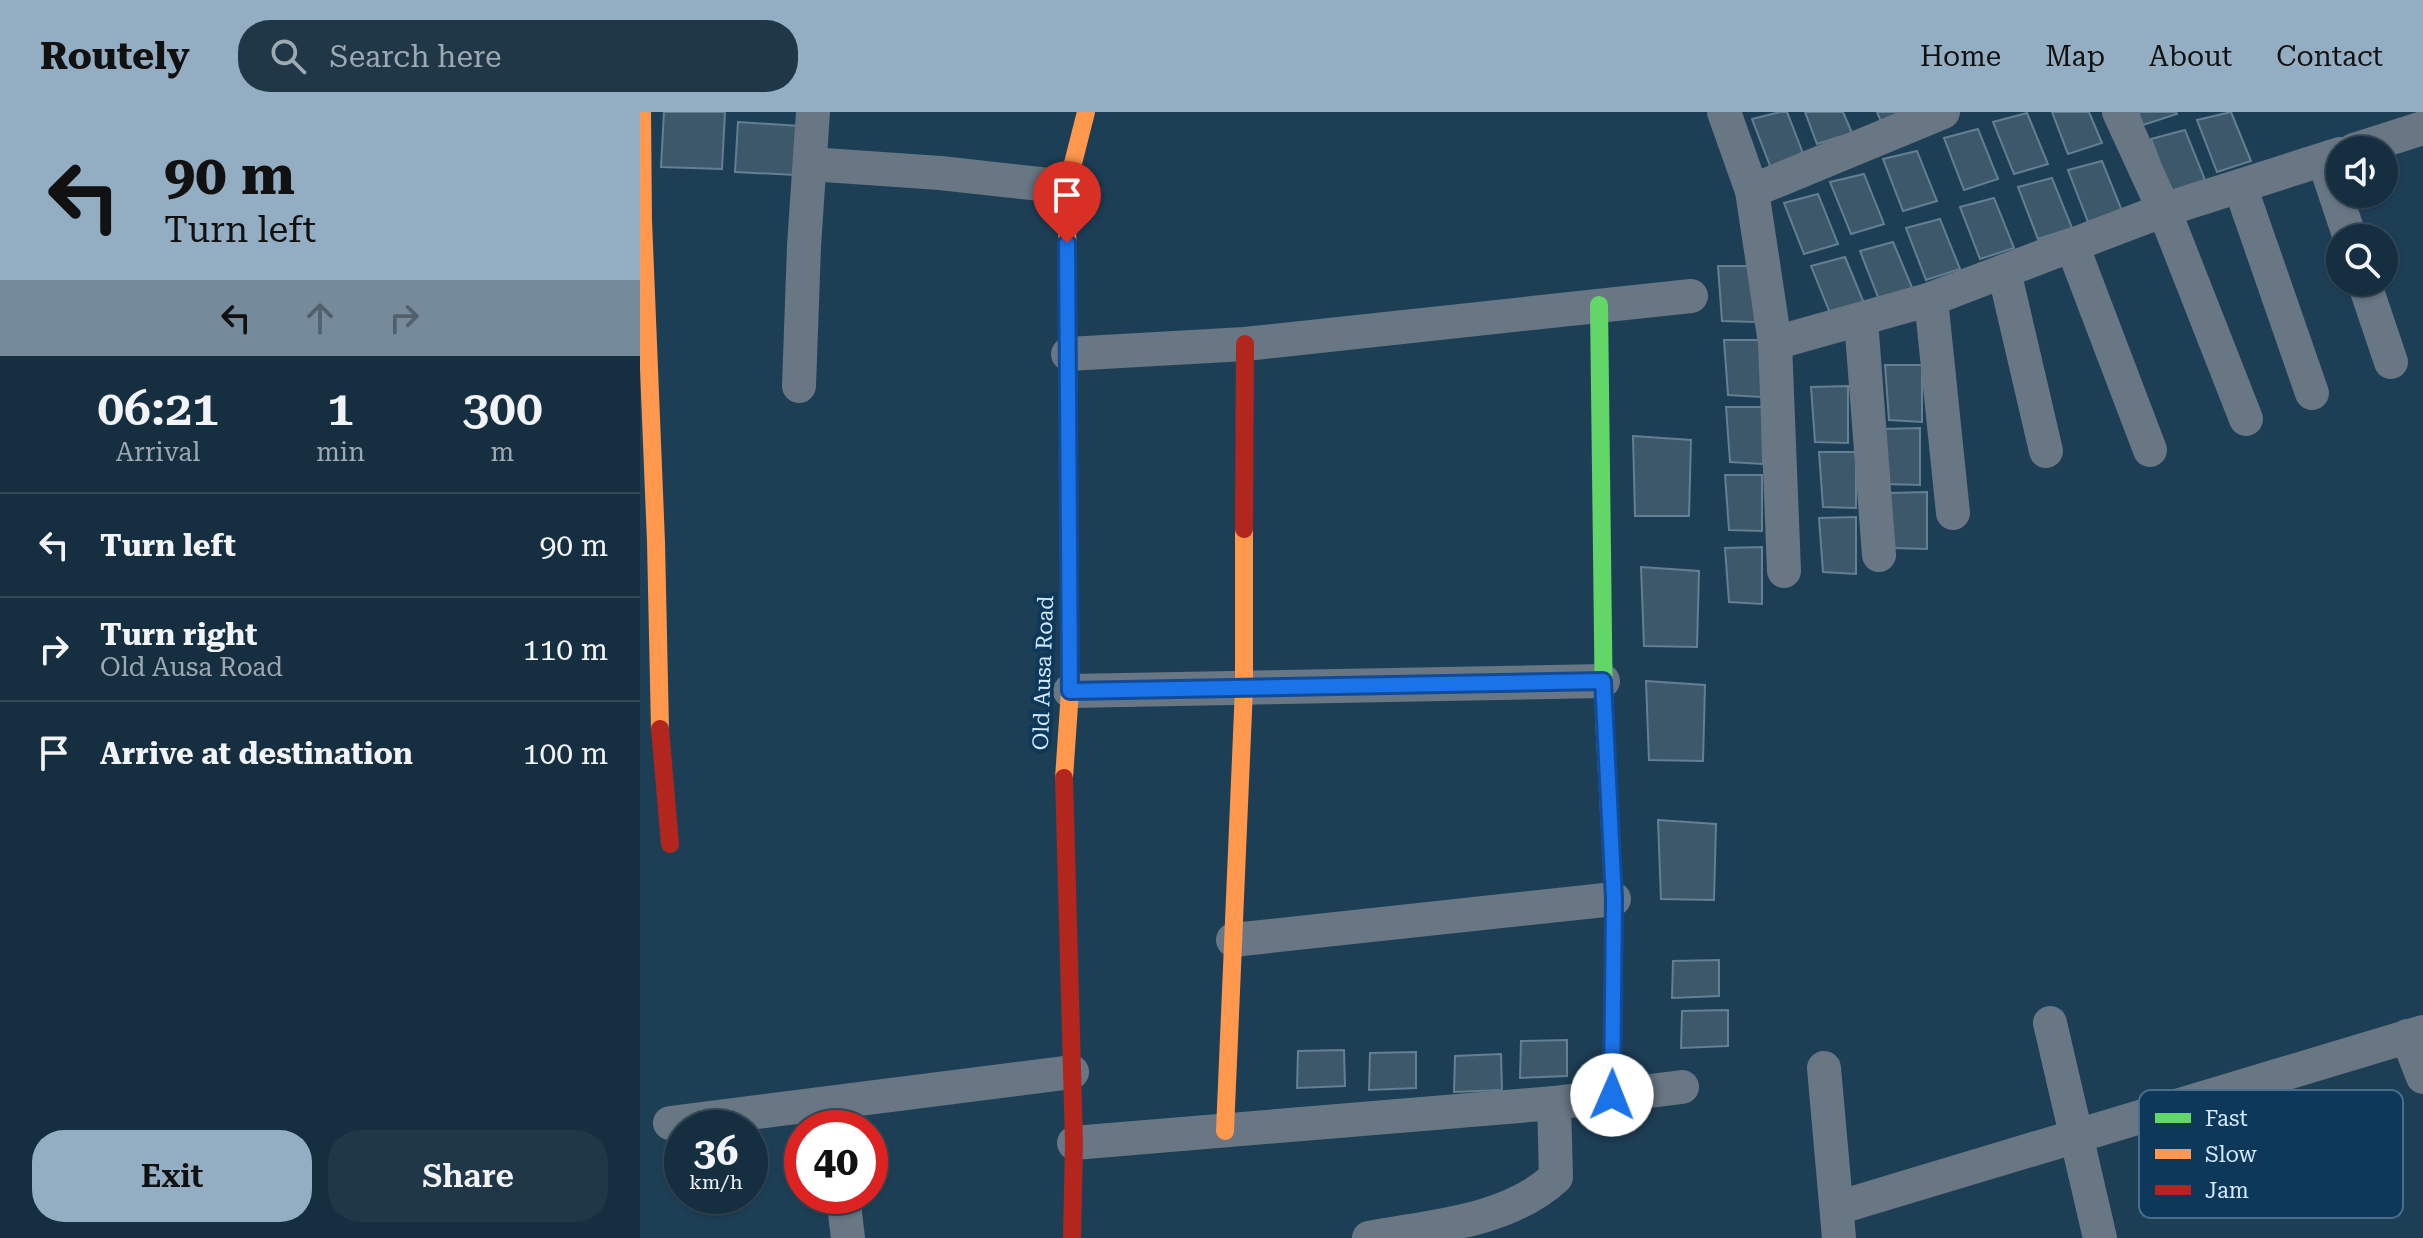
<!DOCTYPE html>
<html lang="en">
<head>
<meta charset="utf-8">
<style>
	body { margin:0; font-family:"Roboto Serif",serif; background:#1f3747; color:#f1f3f6; height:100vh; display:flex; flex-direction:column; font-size:30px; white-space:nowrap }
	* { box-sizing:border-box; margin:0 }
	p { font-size:26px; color:#9ea9b1 }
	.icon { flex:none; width:44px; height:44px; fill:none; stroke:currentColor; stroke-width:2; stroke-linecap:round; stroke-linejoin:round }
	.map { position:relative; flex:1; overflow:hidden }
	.side { display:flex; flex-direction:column; background:#162f40; width:640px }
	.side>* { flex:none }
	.guide { background:#93aec3; color:#111; overflow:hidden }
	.buttons { position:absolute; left:1686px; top:24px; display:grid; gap:16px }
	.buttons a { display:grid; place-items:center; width:72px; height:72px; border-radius:50%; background:#162f40; box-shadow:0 2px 6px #0004,0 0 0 2px #354a59; font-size:40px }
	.speed { position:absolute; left:24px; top:998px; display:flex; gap:16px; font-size:40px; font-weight:700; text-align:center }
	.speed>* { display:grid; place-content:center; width:104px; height:104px; border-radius:50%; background:#162f40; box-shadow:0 2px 6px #0004,0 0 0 2px #354a59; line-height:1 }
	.speed small { font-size:20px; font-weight:400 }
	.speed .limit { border:12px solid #d22; background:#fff; color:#111 }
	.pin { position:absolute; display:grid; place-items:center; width:68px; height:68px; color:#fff; margin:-82px -34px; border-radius:50% 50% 50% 0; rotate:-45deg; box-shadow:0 0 8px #0007 }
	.pin .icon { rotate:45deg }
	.me { position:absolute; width:88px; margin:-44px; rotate:1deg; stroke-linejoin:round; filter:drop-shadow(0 0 6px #0008) }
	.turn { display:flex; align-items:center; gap:28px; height:168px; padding:0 32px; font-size:36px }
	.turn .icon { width:104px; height:104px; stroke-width:2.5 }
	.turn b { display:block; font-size:56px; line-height:68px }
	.lanes { display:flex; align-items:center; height:76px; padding:0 32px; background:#0003; justify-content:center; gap:40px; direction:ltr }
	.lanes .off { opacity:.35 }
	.eta { display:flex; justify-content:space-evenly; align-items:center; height:136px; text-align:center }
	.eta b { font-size:48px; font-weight:600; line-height:56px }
	.cta { display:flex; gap:16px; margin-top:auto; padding:16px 32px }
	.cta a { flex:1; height:92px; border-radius:32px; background:#93aec3; color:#111; font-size:32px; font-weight:600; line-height:92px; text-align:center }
	.cta a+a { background:#1f3747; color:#f1f3f6 }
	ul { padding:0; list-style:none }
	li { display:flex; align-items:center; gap:24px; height:104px; padding:0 32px; border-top:2px solid #354a59 }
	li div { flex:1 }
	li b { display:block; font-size:30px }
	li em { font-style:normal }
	header { display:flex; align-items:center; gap:48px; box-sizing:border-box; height:112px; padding:0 40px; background:#93aec3; color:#111 }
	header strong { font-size:38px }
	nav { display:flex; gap:44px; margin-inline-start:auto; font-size:28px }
	.search { width:560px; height:72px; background:#1f3747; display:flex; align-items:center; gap:20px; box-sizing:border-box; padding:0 28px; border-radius:32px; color:#9ea9b1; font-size:30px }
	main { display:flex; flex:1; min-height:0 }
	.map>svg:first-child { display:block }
	.building { fill:#3e586b; stroke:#647e92; stroke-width:2 }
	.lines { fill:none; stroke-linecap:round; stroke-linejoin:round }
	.street { stroke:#687783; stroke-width:34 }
	.fast { stroke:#63d668; stroke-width:18 }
	.slow { stroke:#ff974d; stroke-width:18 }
	.jam { stroke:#b3261e; stroke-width:18 }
	.route-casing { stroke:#114b97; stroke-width:20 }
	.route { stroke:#1a73e8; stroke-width:14 }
	.labels { text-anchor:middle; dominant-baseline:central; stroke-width:8; stroke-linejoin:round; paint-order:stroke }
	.street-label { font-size:22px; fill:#d3e9fe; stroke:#0e3859 }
	.key { fill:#0e3859; stroke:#496d8a; stroke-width:2 }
	.key-label { font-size:22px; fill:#d3e9fe }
</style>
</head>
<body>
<header>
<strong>Routely</strong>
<div class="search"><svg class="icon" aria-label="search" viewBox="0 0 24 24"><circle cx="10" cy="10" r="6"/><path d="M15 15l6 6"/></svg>Search here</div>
<nav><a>Home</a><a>Map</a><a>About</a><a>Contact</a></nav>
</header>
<main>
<section class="side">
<div class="guide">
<div class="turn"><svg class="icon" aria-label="left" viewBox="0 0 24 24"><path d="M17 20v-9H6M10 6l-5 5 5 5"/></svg><div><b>90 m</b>Turn left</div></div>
<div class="lanes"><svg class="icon" aria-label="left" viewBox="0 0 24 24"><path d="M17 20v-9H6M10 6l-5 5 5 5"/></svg><svg class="icon off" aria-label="ahead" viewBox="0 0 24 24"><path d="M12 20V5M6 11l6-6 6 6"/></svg><svg class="icon off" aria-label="right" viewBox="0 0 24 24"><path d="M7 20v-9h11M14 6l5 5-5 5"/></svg></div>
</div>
<div class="eta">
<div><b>06:21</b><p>Arrival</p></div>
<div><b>1</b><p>min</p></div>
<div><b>300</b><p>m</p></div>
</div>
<ul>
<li><svg class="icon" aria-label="left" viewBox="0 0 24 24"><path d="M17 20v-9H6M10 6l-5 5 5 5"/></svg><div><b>Turn left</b></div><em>90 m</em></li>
<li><svg class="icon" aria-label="right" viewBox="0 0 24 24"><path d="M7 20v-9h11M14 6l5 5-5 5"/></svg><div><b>Turn right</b><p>Old Ausa Road</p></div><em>110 m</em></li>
<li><svg class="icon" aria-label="arrive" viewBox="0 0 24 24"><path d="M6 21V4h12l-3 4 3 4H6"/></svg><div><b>Arrive at destination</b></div><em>100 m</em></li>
</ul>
<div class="cta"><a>Exit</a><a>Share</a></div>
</section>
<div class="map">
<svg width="1783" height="1126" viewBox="0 0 1783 1126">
	<rect width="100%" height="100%" fill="#1d3f56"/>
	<g class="building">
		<polygon points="24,0 85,0 82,57 21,55"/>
		<polygon points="1140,0 1147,0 1166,49 1132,59 1112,7"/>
		<polygon points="1165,0 1203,0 1212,21 1177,32"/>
		<polygon points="1237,0 1275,0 1244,17"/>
		<polygon points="1412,0 1449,0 1462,31 1428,42"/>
		<polygon points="1498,0 1536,0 1537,2 1503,13"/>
		<polygon points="1591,0 1611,49 1577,60 1557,8"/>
		<polygon points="1387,1 1408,52 1374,62 1353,10"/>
		<polygon points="98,10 160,14 156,63 95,60"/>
		<polygon points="1338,17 1358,67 1324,78 1304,26"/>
		<polygon points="1545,18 1565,68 1531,79 1511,27"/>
		<polygon points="1277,39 1297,89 1263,99 1243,47"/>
		<polygon points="1462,49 1482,99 1448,110 1428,58"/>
		<polygon points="1224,62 1244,112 1211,122 1190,70"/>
		<polygon points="1412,66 1432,116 1398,127 1378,75"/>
		<polygon points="1178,82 1198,132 1164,142 1144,91"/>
		<polygon points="1354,86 1374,136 1340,147 1320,95"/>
		<polygon points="1300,107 1320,157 1286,168 1266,116"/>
		<polygon points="1253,130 1274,180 1240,190 1220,139"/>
		<polygon points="1205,145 1226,196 1192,206 1171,154"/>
		<polygon points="1078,154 1114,154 1115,210 1082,209"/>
		<polygon points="1084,228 1121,228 1121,285 1088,283"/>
		<polygon points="1245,253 1282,253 1282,310 1249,308"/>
		<polygon points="1208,274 1208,331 1175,330 1171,275"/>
		<polygon points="1086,295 1122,295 1123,352 1090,350"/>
		<polygon points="1280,316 1280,373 1247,372 1243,317"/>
		<polygon points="993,324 1051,328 1049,404 995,404"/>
		<polygon points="1179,340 1216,340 1216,396 1183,395"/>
		<polygon points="1085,363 1122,363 1122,419 1089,418"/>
		<polygon points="1287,380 1287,437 1254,436 1250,381"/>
		<polygon points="1216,405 1216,462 1183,460 1179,406"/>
		<polygon points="1122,435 1122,492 1089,490 1085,436"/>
		<polygon points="1001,455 1059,459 1057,535 1004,534"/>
		<polygon points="1006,569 1065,573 1063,649 1009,648"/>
		<polygon points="1018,708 1076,712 1074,788 1021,787"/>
		<polygon points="1079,848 1079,884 1032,886 1033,849"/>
		<polygon points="1088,898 1088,934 1041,936 1042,899"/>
		<polygon points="927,928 927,964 880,966 881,929"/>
		<polygon points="704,938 705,974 657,976 658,939"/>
		<polygon points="776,940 776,976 729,978 730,941"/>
		<polygon points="861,942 862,978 814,980 815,944"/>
	</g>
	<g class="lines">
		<g class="street">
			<polyline points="1084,0 1112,79 1135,231 1144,459"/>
			<polyline points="1479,0 1524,98 1606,307"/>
			<polyline points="1714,38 1783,16"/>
			<polyline points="1684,48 1710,126"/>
			<polyline points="170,52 300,61 427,75"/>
			<polyline points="1600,74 1672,281"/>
			<polyline points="1112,79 1303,0"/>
			<polyline points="1432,133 1510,338"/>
			<polyline points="1364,159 1406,339"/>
			<polyline points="1724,170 1751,250"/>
			<polyline points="1291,187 1313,401"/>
			<polyline points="1221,208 1239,443"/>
			<polyline points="1135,231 1291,187 1524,98 1700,42"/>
			<polyline points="428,242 605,232 1051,184"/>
			<polyline points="159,274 164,134 173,0"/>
			<polyline points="430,579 963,569"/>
			<polyline points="593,828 974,787"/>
			<polyline points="1410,911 1460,1126"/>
			<polyline points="1767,924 1783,965"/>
			<polyline points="1184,956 1199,1126"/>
			<polyline points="30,1011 432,960"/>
			<polyline points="434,1031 914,991 1042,975"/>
			<polyline points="203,1084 208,1126"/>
			<polyline points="1197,1096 1783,920"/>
			<path d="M729,1126C791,1114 868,1110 916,1065L914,991"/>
		</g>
		<polyline class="fast" points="959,193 964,606 970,718"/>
		<g class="slow">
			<polyline points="2,0 3,108 16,430 20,617"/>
			<polyline points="424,666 430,579 427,75 446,0"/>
			<polyline points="970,718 974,787 972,983"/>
			<polyline points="585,1019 604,576 604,417"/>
		</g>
		<g class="jam">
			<polyline points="604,417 605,232"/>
			<polyline points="20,617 30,732"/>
			<polyline points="424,666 434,1031 432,1126"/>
		</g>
	</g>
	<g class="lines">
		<g class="route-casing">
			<polyline id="route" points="427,131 430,579 963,569 974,787 972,983"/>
		</g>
		<use href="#route" class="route"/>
	</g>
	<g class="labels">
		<g class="street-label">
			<text transform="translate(403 561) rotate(-88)">Old Ausa Road</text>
		</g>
	</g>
	<rect x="1499" y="978" width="264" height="128" rx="12" class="key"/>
	<rect x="1515" y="1001" width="36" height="10" fill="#63d668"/>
	<rect x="1515" y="1037" width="36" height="10" fill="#ff974d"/>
	<rect x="1515" y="1073" width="36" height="10" fill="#b3261e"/>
	<g class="key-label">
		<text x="1565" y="1014">Fast</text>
		<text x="1565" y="1050">Slow</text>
		<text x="1565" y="1086">Jam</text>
	</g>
</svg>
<div class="buttons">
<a><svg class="icon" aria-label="sound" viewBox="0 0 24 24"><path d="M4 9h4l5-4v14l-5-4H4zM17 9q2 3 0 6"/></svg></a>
<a><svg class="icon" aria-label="search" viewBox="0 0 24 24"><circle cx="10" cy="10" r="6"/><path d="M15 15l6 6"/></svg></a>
</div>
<div class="speed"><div>36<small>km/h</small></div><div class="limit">40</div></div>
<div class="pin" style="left:427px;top:131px;background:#d93025"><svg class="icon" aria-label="arrive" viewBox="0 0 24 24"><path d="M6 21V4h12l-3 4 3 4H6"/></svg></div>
<svg class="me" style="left:972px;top:983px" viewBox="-20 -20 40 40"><circle r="19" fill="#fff"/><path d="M0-13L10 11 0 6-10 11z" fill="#1a73e8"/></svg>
</div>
</main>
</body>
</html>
